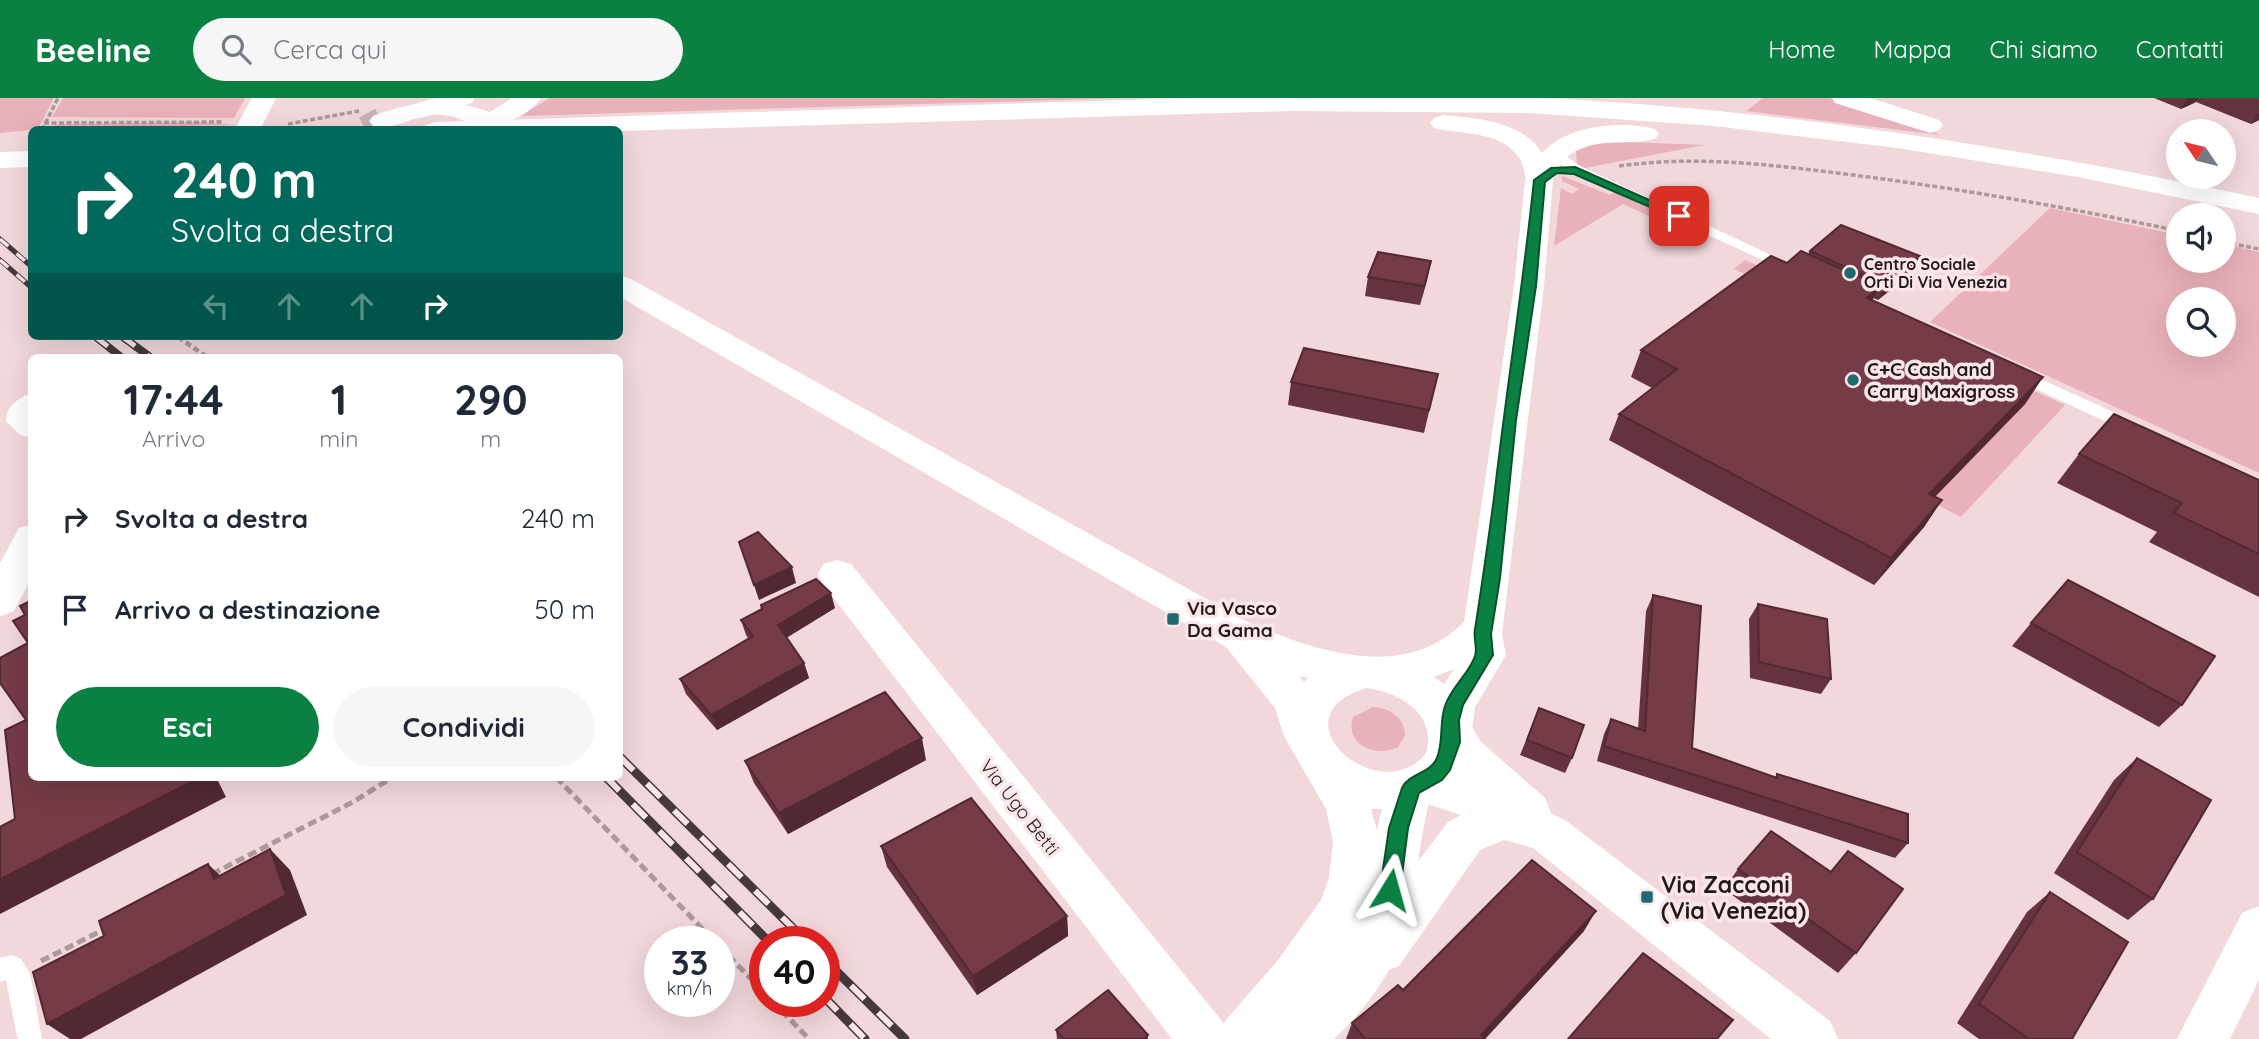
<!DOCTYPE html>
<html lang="it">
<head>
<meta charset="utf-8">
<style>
	body { margin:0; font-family:Quicksand,sans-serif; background:#f6f6f7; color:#1f2937; height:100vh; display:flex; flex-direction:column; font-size:26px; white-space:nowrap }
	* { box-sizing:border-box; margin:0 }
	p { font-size:23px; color:#747a83 }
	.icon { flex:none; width:38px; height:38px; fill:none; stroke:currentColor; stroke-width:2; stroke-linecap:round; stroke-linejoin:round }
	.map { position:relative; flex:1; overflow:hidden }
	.sheet { position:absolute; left:28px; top:256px; width:595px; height:427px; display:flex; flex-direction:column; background:#fff; border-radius:10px; box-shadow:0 7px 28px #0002 }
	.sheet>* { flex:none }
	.guide { position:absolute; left:28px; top:28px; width:595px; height:214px; border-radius:10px; box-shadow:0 7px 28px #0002; background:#00695c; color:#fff; overflow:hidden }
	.needle { width:46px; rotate:305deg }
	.buttons { position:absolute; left:2166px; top:21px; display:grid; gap:14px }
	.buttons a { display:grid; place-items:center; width:70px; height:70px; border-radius:50%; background:#fff; box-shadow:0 7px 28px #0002; font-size:35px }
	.speed { position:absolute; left:644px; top:828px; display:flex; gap:14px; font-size:35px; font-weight:700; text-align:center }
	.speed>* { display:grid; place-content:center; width:91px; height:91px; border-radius:50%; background:#fff; box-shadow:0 7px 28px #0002; line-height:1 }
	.speed small { font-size:18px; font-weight:400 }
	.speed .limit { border:10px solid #d22; background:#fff; color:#111 }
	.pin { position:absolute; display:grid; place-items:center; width:60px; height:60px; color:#fff; margin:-30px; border-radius:14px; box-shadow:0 4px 10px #0006 }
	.me { position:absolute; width:77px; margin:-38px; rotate:8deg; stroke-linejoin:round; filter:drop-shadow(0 0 5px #0008) }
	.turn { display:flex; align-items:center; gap:24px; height:147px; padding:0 28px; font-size:32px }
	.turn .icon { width:91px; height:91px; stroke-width:2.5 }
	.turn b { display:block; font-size:49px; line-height:60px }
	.lanes { display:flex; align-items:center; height:66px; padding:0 28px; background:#0003; justify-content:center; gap:35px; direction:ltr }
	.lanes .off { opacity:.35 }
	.eta { display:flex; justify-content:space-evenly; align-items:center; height:119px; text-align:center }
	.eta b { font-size:42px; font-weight:700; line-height:49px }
	.action { display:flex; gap:14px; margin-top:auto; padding:14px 28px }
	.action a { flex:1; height:80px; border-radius:42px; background:#0b8043; color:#fff; font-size:28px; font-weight:700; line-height:80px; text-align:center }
	.action a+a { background:#f6f6f7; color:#1f2937 }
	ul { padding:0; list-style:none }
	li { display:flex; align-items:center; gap:21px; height:91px; padding:0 28px }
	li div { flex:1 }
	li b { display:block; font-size:26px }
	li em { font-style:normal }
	header { display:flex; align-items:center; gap:42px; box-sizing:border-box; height:98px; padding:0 35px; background:#0b8043; color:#fff }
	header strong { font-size:33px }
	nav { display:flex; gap:38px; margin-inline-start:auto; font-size:24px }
	.search { width:490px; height:63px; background:#f6f6f7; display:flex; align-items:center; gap:18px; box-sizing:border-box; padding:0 24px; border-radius:38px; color:#747a83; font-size:26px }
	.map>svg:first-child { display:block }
	.green { fill:#e9b1ba; fill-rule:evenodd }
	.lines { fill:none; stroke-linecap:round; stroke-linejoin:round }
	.tertiary-tunnel { stroke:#c8b1b4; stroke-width:28; stroke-dasharray:28 14; stroke-linecap:butt }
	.path-far2 { stroke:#ac979a; stroke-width:3.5; stroke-dasharray:5 2.5; stroke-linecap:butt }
	.path-far1 { stroke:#ac979a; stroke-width:4.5; stroke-dasharray:6 3.5; stroke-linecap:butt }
	.path { stroke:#ac979a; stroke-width:5; stroke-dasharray:9 4.5; stroke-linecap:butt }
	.service { fill:#fff; fill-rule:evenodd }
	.minor { fill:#fff; fill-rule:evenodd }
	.tertiary { fill:#fff; fill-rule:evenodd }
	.trunk { fill:#fff; fill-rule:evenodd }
	.rail-far2-casing { stroke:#45393b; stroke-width:5 }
	.rail-far1-casing { stroke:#45393b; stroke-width:8 }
	.rail-casing { stroke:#45393b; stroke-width:9 }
	.rail-far2 { stroke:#fce6e9; stroke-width:3.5; stroke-dasharray:11; stroke-linecap:butt }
	.rail-far1 { stroke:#fce6e9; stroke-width:5; stroke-dasharray:15; stroke-linecap:butt }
	.rail { stroke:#fce6e9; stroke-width:6; stroke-dasharray:19; stroke-linecap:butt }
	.wall { fill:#65333d }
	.shaded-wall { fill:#522932 }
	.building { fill:#753b47; stroke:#522932; stroke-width:2 }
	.route { fill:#0b8043; stroke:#07532c; stroke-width:2 }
	.poi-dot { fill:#1e6a6f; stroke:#fce6e9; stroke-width:2.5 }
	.labels { text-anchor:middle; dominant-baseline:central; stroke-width:7; stroke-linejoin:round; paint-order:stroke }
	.far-poi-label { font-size:16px; font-weight:bold; fill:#22191a; stroke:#fce6e9; text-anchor:start }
	.poi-label { font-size:19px; font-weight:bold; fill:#22191a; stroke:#fce6e9; text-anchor:start }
	.street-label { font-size:19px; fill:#22191a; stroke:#fce6e9 }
	.near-poi-label { font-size:23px; font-weight:bold; fill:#22191a; stroke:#fce6e9; text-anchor:start }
</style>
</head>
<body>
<header>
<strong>Beeline</strong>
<div class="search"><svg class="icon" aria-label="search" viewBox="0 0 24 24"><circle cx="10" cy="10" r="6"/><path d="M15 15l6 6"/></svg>Cerca qui</div>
<nav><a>Home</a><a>Mappa</a><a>Chi siamo</a><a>Contatti</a></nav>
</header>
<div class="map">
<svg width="2259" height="941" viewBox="0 0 2259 941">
	<rect width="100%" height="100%" fill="#f2d7db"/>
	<g class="green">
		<polygon points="0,0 54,0 38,31 0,35"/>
		<polygon points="63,0 245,0 234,20 52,19"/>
		<polygon points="550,0 1127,0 520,18"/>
		<polygon points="1763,0 1829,0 1941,37 1746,13"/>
		<polygon points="199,24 235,27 46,31 59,26"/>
		<polygon points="1601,43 1704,47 1585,70 1577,66 1576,53"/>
		<polygon points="1562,78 1610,97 1616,93 1641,105 1690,137 1623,106 1554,148 1561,90 1572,96 1579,91 1562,83"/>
		<path d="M2050,110L2179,137V163H2224V146L2259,154V375L1930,224ZM2179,201H2224V247H2179Z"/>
		<polygon points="1745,162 2065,307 1961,419 1930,403 2025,305 1734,171"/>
		<path d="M1373,609C1390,610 1404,619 1405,637L1398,649C1376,660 1344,647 1353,619Z"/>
	</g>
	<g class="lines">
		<polyline class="tertiary-tunnel" points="366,32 382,23"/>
		<g class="path-far2">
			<polyline points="44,25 223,24"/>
			<polyline points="288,26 359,13"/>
			<polyline points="42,32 58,0"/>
			<path d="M1619,68C1698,57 1774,67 1853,77C1962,91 2071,110 2179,133"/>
			<polyline points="2224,144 2259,151"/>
			<polyline points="176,238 181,241"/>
		</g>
		<polyline class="path-far1" points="178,239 207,259"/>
		<g class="path">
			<polyline points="556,679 715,844"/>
			<polyline points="212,776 353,704 393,679"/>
			<polyline points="719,848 765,895"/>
			<polyline points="41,863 105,831"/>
			<polyline points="772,903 809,941"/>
		</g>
		<g class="service">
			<polygon points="1560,45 1570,45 1567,59 1580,68 1799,170 1797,173 1787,173 1570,74 1554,60 1553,53"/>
			<polygon points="2016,270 2140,326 2143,330 2134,336 2128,334 2010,279 2008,275"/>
			<polygon points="12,857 21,861 30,875 42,941 18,941 17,938 6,882 0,884 0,860"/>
		</g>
		<g class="minor">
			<polygon points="252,0 276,0 260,32 240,32 237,27"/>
			<polygon points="435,0 475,0 472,5 420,20 411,17 407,12 411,7"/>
			<path d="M32,295V340L20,337L6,323C6,308 19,299 32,295Z"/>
			<polygon points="32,426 32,479 14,513 0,518 0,465 19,430"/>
			<polygon points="837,462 851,466 1222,923 1230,941 1172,941 823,486 818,476 823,466"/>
			<polygon points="1450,613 1465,618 1481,644 1545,700 1551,715 1565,722 1830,923 1838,941 1771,941 1533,750 1504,742 1480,752 1399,868 1381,875 1363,868 1356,852 1363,836 1448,724 1461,717 1406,699 1400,686 1406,673 1422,667 1457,677 1449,670 1428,631 1435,618"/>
			<polygon points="2259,808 2259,882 2230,941 2177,941 2242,815"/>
		</g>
		<g class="tertiary">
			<path d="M512,0H541C529,18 500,30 479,27C461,24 455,15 432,17C412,19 392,33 373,28L369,23L373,18C411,3 452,0 490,14Z"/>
			<path d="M1539,74L1549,76L1553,82L1544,188L1502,536L1506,557L1475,609L1468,663L1454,687L1430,702C1419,739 1418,777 1411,814C1401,864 1370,907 1334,941H1217L1225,923L1278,862L1321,802L1329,780L1333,744L1326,711L1284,638L1275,610L1226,549L620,199V178L631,181L1246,523C1313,553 1404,585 1464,524L1514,188L1525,82L1529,76ZM1454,571L1444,586L1434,579ZM1299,578L1308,580L1304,584ZM1367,590C1401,595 1437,616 1426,655C1380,714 1270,618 1367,590ZM1371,711H1382L1377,732ZM1359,827L1338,863L1357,830Z"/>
		</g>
		<g class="trunk">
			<path d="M1192,0C1308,0 1427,0 1543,0C1785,12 2023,50 2259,100V116L2078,79L1897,50L1714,28L1530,15L1291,13L620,33L422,32L426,27L435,24Z"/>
			<polygon points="1832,0 1870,0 1939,22 1943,27 1939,32 1930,35 1835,5"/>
			<path d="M1443,17C1477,20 1522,23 1542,55C1567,27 1621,22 1655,31L1659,36L1655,41C1625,49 1592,37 1566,60C1558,68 1555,79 1549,88H1529C1523,78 1525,66 1517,57C1497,32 1461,37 1434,30L1430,25L1434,20Z"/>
			<polygon points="32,53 32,69 0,70 0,54"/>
		</g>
		<g class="rail-far2-casing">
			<g id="rail-far2">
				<polyline points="0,141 32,169"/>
				<polyline points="0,162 32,190"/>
				<polyline points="94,238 98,241"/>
				<polyline points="121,238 125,241"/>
			</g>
		</g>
		<g class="rail-far1-casing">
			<g id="rail-far1">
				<polyline points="96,239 121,259"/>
				<polyline points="123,239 150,259"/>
			</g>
		</g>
		<g class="rail-casing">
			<g id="rail">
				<polyline points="620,659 807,844"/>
				<polyline points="606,679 769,844"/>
				<polyline points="824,861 905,941"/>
				<polyline points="824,899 865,941"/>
			</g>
		</g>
		<use href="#rail-far2" class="rail-far2"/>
		<use href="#rail-far1" class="rail-far1"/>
		<use href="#rail" class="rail"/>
	</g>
	<g class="wall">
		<polygon points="2154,0 2259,0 2259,22 2251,26 2196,4 2181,11"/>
		<polygon points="1810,153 1912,174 1878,202 1873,200 1872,203 2043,279 2025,306 1935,399 1942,402 1924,429 1874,487 1609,342 1619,316 1652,290 1631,279 1641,252 1787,165 1808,156"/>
		<polygon points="1431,163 1420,207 1365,198 1368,179"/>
		<polygon points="1438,276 1424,335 1288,307 1291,284"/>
		<polygon points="2079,356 2259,382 2259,499 2149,444 2157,434 2057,385"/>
		<polygon points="1653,497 1692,650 1775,679 1777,676 1908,745 1895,760 1597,663 1604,636 1611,621 1638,631 1646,513"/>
		<polygon points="1758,506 1831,581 1821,596 1750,580 1749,521"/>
		<polygon points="835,510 787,539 804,565 809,580 717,632 686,596 680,581 748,540 746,537 741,522"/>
		<polygon points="2031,525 2182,607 2159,629 2012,548"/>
		<polygon points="1539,610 1572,660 1565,675 1520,657"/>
		<polygon points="2137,660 2153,801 2128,822 2054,775 2114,682"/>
		<polygon points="926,662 788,736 754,685 745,663"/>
		<polygon points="881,748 1067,818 1068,838 977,897 887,769"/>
		<polygon points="1848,753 1856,855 1838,875 1724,791 1738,771 1831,774"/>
		<polygon points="2050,794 2072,941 1979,941 1957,925 2027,814"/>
		<polygon points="1584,833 1485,941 1346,941 1352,925 1403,892"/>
		<polygon points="1056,932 1148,937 1148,941 1057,941"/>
	</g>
	<g class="shaded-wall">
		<polygon points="2188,0 2198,0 2196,4 2181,11"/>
		<polygon points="2259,15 2259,22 2251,26"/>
		<polygon points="1920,158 1912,174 1878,202 1886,187"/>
		<polygon points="1431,163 1427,183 1420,207 1424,188"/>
		<polygon points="1880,188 1866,214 1867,200"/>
		<polygon points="2043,279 2025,306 1911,423 1929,396"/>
		<polygon points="1942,402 1924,429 1874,487 1891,460"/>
		<polygon points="792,469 796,485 759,502 754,487"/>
		<polygon points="831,495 835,510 783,542 778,527"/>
		<polygon points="804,565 809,580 717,632 711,617"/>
		<polygon points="922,640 926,662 788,736 779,715"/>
		<polygon points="201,679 216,679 226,699 0,816 0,781"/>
		<polygon points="270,751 290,772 307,817 81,941 70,941 47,926"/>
		<polygon points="208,766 230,787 214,781"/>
		<polygon points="1596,813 1584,833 1485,941 1481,937"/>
		<polygon points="1067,818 1068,838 977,897 973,878"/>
	</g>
	<g class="building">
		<polygon points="1841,127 1920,158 1886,187 1810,153"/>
		<polygon points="1801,153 1880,188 1867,200 2043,279 1929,396 1942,402 1891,460 1619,316 1677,271 1641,252 1771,158 1787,165"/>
		<polygon points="1378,154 1431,163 1424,188 1368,179"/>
		<polygon points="1304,250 1438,276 1429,312 1291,284"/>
		<polygon points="2114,316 2259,382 2259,456 2174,415 2182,405 2079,356"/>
		<polygon points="758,434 792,469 754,487 739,444"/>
		<polygon points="816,481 831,495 778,527 804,565 711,617 680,581 753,538 741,522 762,511 761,507"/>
		<polygon points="2068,482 2215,558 2182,607 2031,525"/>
		<polygon points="1653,497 1701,508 1692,650 1777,680 1777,676 1908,716 1908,745 1604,648 1611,621 1645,633"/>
		<polygon points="32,502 32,679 201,679 0,781 0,729 15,721 5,632 26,622 0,585 0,560 28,545 13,523 25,517 20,508"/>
		<polygon points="1758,506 1827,521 1831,581 1759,564"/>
		<polygon points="885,594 922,640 779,715 745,663"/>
		<polygon points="1539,610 1584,627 1572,660 1527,642"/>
		<polygon points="2137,660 2211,702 2153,801 2077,754"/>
		<polygon points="971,700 1067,818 973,878 881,748"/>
		<polygon points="1771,733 1831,774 1848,753 1903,791 1856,855 1738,771"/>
		<polygon points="270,751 286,797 47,926 33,874 104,838 99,823 208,766 214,781"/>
		<polygon points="1532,762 1596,813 1481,937 1485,941 1365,941 1352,925 1398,887 1403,892"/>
		<polygon points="2050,794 2128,844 2072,941 2029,941 1979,906"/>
		<polygon points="1643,855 1733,922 1717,941 1568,941"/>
		<polygon points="1108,892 1148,937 1144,941 1064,941 1056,932"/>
	</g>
	<path class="route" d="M1575,69L1685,118L1675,120L1574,76L1557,75L1545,84L1536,188L1516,322L1500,480L1491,536L1493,557L1463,607L1459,622L1460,644L1450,672L1442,682L1419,695L1408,730L1400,792L1397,799L1390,801L1383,799L1380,792L1389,730L1402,690C1409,675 1430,676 1437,660C1444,642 1439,625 1445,608C1451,589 1469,576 1475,558C1478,550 1473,540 1475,531C1482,487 1488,444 1494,400C1506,294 1523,189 1534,82L1551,70Z"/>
	<g class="poi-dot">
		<circle cx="1850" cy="175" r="7"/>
		<circle cx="1853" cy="282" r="7"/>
		<rect x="1166" y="514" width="14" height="14" rx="3.5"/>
		<rect x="1640" y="792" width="14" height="14" rx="3.5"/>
	</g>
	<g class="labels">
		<g class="far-poi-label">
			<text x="1864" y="166">Centro Sociale<tspan x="1864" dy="18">Orti Di Via Venezia</tspan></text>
		</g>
		<g class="poi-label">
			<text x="1867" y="271">C+C Cash and<tspan x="1867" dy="22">Carry Maxigross</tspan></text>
			<text x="1187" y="510">Via Vasco<tspan x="1187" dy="22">Da Gama</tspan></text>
		</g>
		<g class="street-label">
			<text transform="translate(1020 709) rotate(52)">Via Ugo Betti</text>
		</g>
		<g class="near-poi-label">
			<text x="1661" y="786">Via Zacconi<tspan x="1661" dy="26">(Via Venezia)</tspan></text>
		</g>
	</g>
</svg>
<div class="buttons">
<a><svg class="needle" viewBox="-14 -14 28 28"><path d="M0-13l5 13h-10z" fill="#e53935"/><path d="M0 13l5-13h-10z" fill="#747a83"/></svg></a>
<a><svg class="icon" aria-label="sound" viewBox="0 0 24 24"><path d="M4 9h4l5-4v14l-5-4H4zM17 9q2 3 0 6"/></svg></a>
<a><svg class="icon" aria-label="search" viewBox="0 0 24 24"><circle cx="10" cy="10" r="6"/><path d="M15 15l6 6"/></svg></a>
</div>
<div class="speed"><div>33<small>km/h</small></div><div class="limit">40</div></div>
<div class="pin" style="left:1679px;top:118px;background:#d93025"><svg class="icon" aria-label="arrive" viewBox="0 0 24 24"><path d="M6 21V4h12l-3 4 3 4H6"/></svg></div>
<svg class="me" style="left:1390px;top:792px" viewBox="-20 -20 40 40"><path d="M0-17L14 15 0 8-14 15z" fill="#0b8043" stroke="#fff" stroke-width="4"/></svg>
<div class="guide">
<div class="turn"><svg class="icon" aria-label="right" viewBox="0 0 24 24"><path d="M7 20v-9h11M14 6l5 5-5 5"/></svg><div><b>240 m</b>Svolta a destra</div></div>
<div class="lanes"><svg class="icon off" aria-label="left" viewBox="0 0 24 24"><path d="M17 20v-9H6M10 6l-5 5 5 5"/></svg><svg class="icon off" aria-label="ahead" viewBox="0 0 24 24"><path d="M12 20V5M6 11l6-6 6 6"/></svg><svg class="icon off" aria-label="ahead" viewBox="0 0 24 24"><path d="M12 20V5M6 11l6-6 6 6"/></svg><svg class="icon" aria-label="right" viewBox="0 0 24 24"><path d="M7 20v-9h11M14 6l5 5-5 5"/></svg></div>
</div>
<section class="sheet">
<div class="eta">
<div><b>17:44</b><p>Arrivo</p></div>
<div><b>1</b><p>min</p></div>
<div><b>290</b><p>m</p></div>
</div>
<ul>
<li><svg class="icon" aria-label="right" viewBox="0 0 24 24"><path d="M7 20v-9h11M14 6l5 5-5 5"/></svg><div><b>Svolta a destra</b></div><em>240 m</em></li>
<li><svg class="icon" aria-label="arrive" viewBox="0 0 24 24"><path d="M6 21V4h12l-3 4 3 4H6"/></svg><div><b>Arrivo a destinazione</b></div><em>50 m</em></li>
</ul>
<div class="action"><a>Esci</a><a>Condividi</a></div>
</section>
</div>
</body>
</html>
